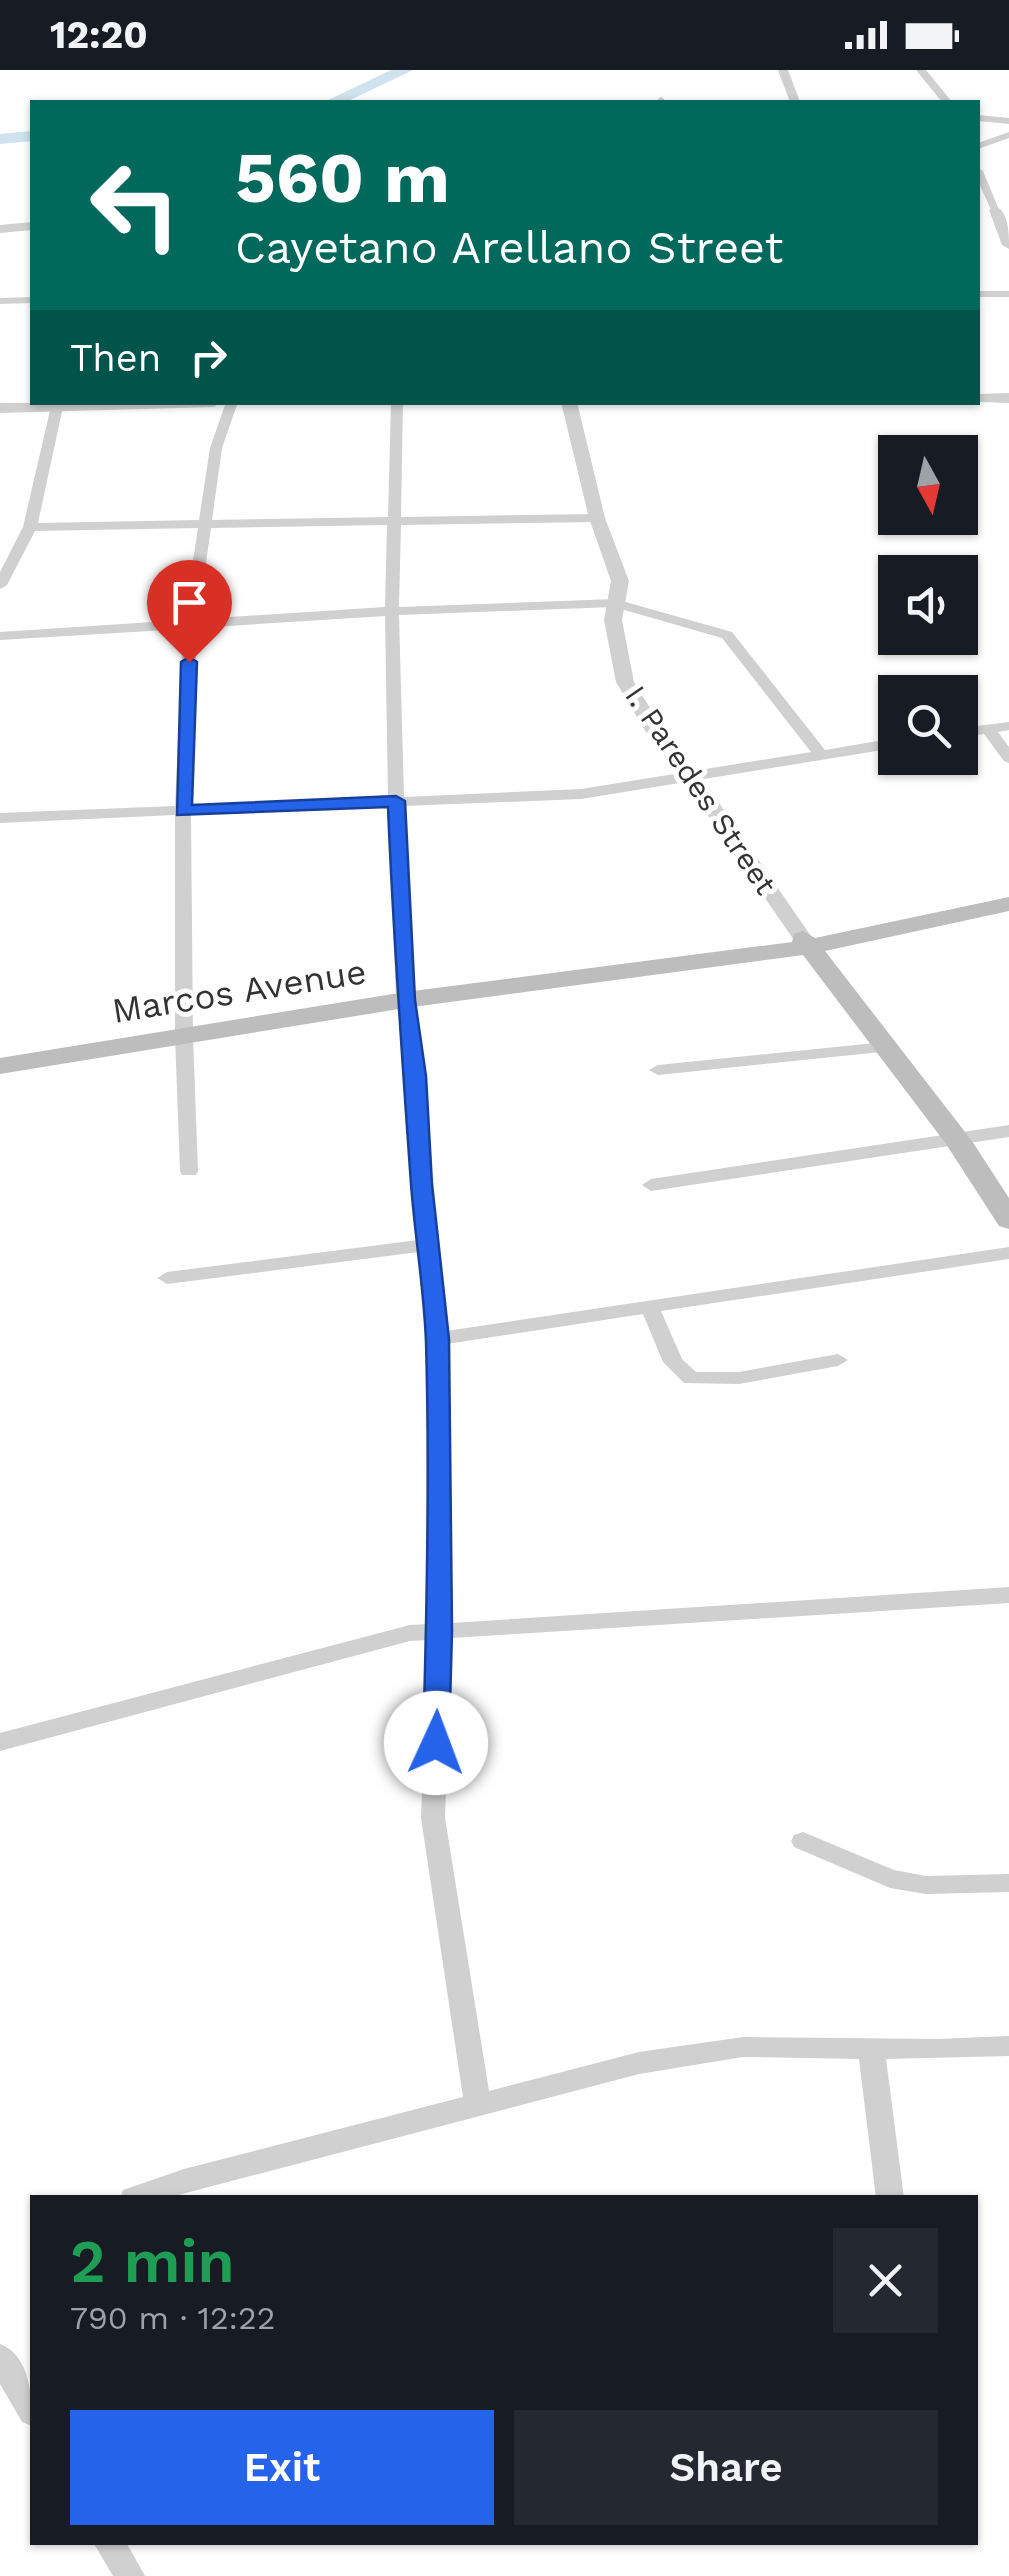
<!DOCTYPE html>
<html lang="en">
<head>
<meta charset="utf-8">
<style>
	body { margin:0; font-family:"Work Sans",sans-serif; background:#242831; color:#f1f3f6; height:100vh; display:flex; flex-direction:column; font-size:38px; white-space:nowrap }
	* { box-sizing:border-box; margin:0 }
	p { font-size:32px; color:#9ea1a6 }
	.icon { flex:none; width:55px; height:55px; fill:none; stroke:currentColor; stroke-width:2; stroke-linecap:round; stroke-linejoin:round }
	.map { position:relative; flex:1; overflow:hidden }
	.details { position:absolute; left:30px; top:2125px; width:948px; height:350px; display:flex; flex-direction:column; background:#171b24; border-radius:0px; box-shadow:0 2px 8px #0004 }
	.details>* { flex:none }
	.hud { position:absolute; left:30px; top:30px; width:950px; height:305px; border-radius:0px; box-shadow:0 2px 8px #0004; background:#00695c; color:#fff; overflow:hidden }
	.needle { width:65px; rotate:172deg }
	.controls { position:absolute; left:878px; top:365px; display:grid; gap:20px }
	.controls a { display:grid; place-items:center; width:100px; height:100px; border-radius:0px; background:#171b24; box-shadow:0 2px 8px #0004; font-size:50px }
	.pin { position:absolute; display:grid; place-items:center; width:85px; height:85px; color:#fff; margin:-102px -42px; border-radius:50% 50% 50% 0; rotate:-45deg; box-shadow:0 0 10px #0007 }
	.pin .icon { rotate:45deg }
	.me { position:absolute; width:110px; margin:-55px; rotate:2deg; stroke-linejoin:round; filter:drop-shadow(0 0 8px #0008) }
	.turn { display:flex; align-items:center; gap:35px; height:210px; padding:0 40px; font-size:45px }
	.turn .icon { width:130px; height:130px; stroke-width:2.5 }
	.turn b { display:block; font-size:70px; line-height:85px }
	.then { display:flex; align-items:center; height:95px; padding:0 40px; background:#0003; gap:20px; font-size:38px }
	.round { display:grid; place-items:center; flex:none; width:105px; height:105px; border-radius:0px; background:#242831 }
	.headline { display:flex; align-items:center; justify-content:space-between; height:170px; padding:0 40px }
	h1 { font-size:60px; font-weight:600; line-height:75px; color:#1e9e55 }
	.cta { display:flex; gap:20px; margin-top:auto; padding:20px 40px }
	.cta a { flex:1; height:115px; border-radius:0px; background:#2563eb; color:#fff; font-size:40px; font-weight:600; line-height:115px; text-align:center }
	.cta a+a { background:#242831; color:#f1f3f6 }
	.status { display:flex; justify-content:space-between; align-items:center; height:70px; padding:0 50px; background:#171b24; direction:ltr }
	.status svg { height:28px; fill:currentColor }
	.map>svg:first-child { display:block }
	.lines { fill:none; stroke-linecap:round; stroke-linejoin:round }
	.river { fill:#cfe2ee; fill-rule:evenodd }
	.minor { fill:#d0d0d0; fill-rule:evenodd }
	.tertiary { fill:#d0d0d0; fill-rule:evenodd }
	.secondary { fill:#bdbdbd; fill-rule:evenodd }
	.route { fill:#2563eb; stroke:#184099; stroke-width:2.5 }
	.labels { text-anchor:middle; dominant-baseline:central; stroke-width:10; stroke-linejoin:round; paint-order:stroke }
	.far-street-label { font-size:30px; fill:#333; stroke:#fff }
	.street-label { font-size:35px; fill:#333; stroke:#fff }
</style>
</head>
<body>
<div class="status"><b>12:20</b><svg viewBox="0 0 49 12"><path d="M0 12V9h3v3zM5 12V6h3v6zM10 12V3h3v9zM15 12V0h3v12zM26 1h20v11H26zM47 4h2v5h-2z"/></svg></div>
<div class="map">
<svg width="1009" height="2506" viewBox="0 0 1009 2506">
	<rect width="100%" height="100%" fill="#fff"/>
	<g class="lines">
		<g class="river">
			<polygon points="391,0 413,0 346,32 324,32"/>
			<polygon points="32,61 32,71 0,74 0,64"/>
		</g>
		<g class="minor">
			<polygon points="778,0 788,0 800,32 790,32"/>
			<polygon points="916,0 926,0 952,32 942,32"/>
			<polygon points="660,27 663,28 666,32 656,32"/>
			<polygon points="978,45 1009,48 1009,54 978,51"/>
			<polygon points="1009,62 1009,68 978,79 978,73"/>
			<polygon points="978,98 983,101 1000,142 991,140 978,111"/>
			<rect x="978" y="221" width="31" height="6"/>
			<polygon points="32,227 32,233 0,234 0,228"/>
			<path d="M52,332H64L38,453L199,450L210,378L226,332H238L222,378L212,450L388,447L391,332H403L401,447L597,444L604,448L597,452L401,455L399,537L615,529L732,562L825,680L895,668V678L581,729L404,736L414,930L425,1006L431,1114L446,1261L1009,1177V1189L661,1241L682,1289L696,1302H739L838,1284L848,1290L838,1296L739,1314L684,1313L663,1292L643,1244L447,1274L451,1553L1009,1517V1533L451,1568L445,1748L489,2021L639,1982L743,1967L938,1969L1009,1966V1986L886,1989L904,2128H876L859,1989L743,1987L639,2004L167,2128H120L123,2120L184,2099L463,2027L421,1748L428,1570L410,1571L0,1681V1663L410,1555L429,1554L427,1269L419,1182L167,1214L157,1208L167,1202L418,1170L407,1006L396,930L388,737L191,745L193,966L198,1101L196,1105H182L180,1101L175,966V745L0,753V743L175,736L183,559L0,570V562L184,550L198,458L35,461L7,515L0,519V502L23,457ZM387,455L385,537L198,549L211,458ZM614,537L722,568L811,682L581,719L404,727L399,545ZM385,546L388,727L191,735L197,558Z"/>
			<polygon points="1009,652 1009,660 998,662 1009,677 1009,693 1004,691 984,664 960,668 960,658"/>
			<polygon points="885,972 891,973 894,977 891,981 658,1005 649,1000 658,995"/>
			<polygon points="1009,1055 1009,1067 651,1121 642,1115 651,1109"/>
			<polygon points="803,1762 894,1800 926,1806 1009,1804 1009,1822 926,1824 890,1818 794,1777 791,1771 794,1765"/>
			<path d="M0,2274C31,2286 32,2328 32,2356L22,2352L0,2314Z"/>
			<polygon points="93,2472 126,2472 145,2506 113,2506"/>
		</g>
		<g class="tertiary">
			<path d="M996,136C1009,143 1009,164 1009,179L1002,175L989,140Z"/>
			<polygon points="32,152 32,160 0,163 0,155"/>
			<polygon points="1009,323 1009,333 978,332 978,324"/>
			<polygon points="221,332 214,337 0,343 0,333"/>
			<polygon points="561,332 577,332 605,448 629,511 622,550 634,612 666,664 697,701 813,869 810,873 796,873 683,709 649,667 616,612 604,550 611,511 589,448"/>
		</g>
		<polygon class="secondary" points="1009,827 1009,841 825,881 972,1071 1009,1128 1009,1159 999,1156 946,1074 803,885 405,938 0,1004 0,988 405,922 792,872 794,864 803,861 815,868"/>
	</g>
	<path class="route" d="M189,587L197,592L192,735L396,726L405,731L415,930L426,1006L432,1114L449,1269L452,1561L449,1673L445,1680H427L423,1673C427,1540 430,1405 426,1272C424,1219 415,1167 411,1114C402,988 393,863 388,737L177,745L181,592Z"/>
	<g class="labels">
		<g class="far-street-label">
			<text transform="translate(701 720) rotate(56)">I. Paredes Street</text>
		</g>
		<g class="street-label">
			<text transform="translate(239 921) rotate(-9)">Marcos Avenue</text>
		</g>
	</g>
</svg>
<div class="controls">
<a><svg class="needle" viewBox="-14 -14 28 28"><path d="M0-13l5 13h-10z" fill="#e53935"/><path d="M0 13l5-13h-10z" fill="#9ea1a6"/></svg></a>
<a><svg class="icon" aria-label="sound" viewBox="0 0 24 24"><path d="M4 9h4l5-4v14l-5-4H4zM17 9q2 3 0 6"/></svg></a>
<a><svg class="icon" aria-label="search" viewBox="0 0 24 24"><circle cx="10" cy="10" r="6"/><path d="M15 15l6 6"/></svg></a>
</div>
<div class="pin" style="left:189px;top:592px;background:#d93025"><svg class="icon" aria-label="arrive" viewBox="0 0 24 24"><path d="M6 21V4h12l-3 4 3 4H6"/></svg></div>
<svg class="me" style="left:436px;top:1673px" viewBox="-20 -20 40 40"><circle r="19" fill="#fff"/><path d="M0-13L10 11 0 6-10 11z" fill="#2563eb"/></svg>
<div class="hud">
<div class="turn"><svg class="icon" aria-label="left" viewBox="0 0 24 24"><path d="M17 20v-9H6M10 6l-5 5 5 5"/></svg><div><b>560 m</b>Cayetano Arellano Street</div></div>
<div class="then">Then<svg class="icon" aria-label="right" viewBox="0 0 24 24"><path d="M7 20v-9h11M14 6l5 5-5 5"/></svg></div>
</div>
<section class="details">
<div class="headline"><div><h1>2 min</h1><p>790 m · 12:22</p></div><a class="round"><svg class="icon" aria-label="close" viewBox="0 0 24 24"><path d="M6 6l12 12M18 6L6 18"/></svg></a></div>
<div class="cta"><a>Exit</a><a>Share</a></div>
</section>
</div>
</body>
</html>
